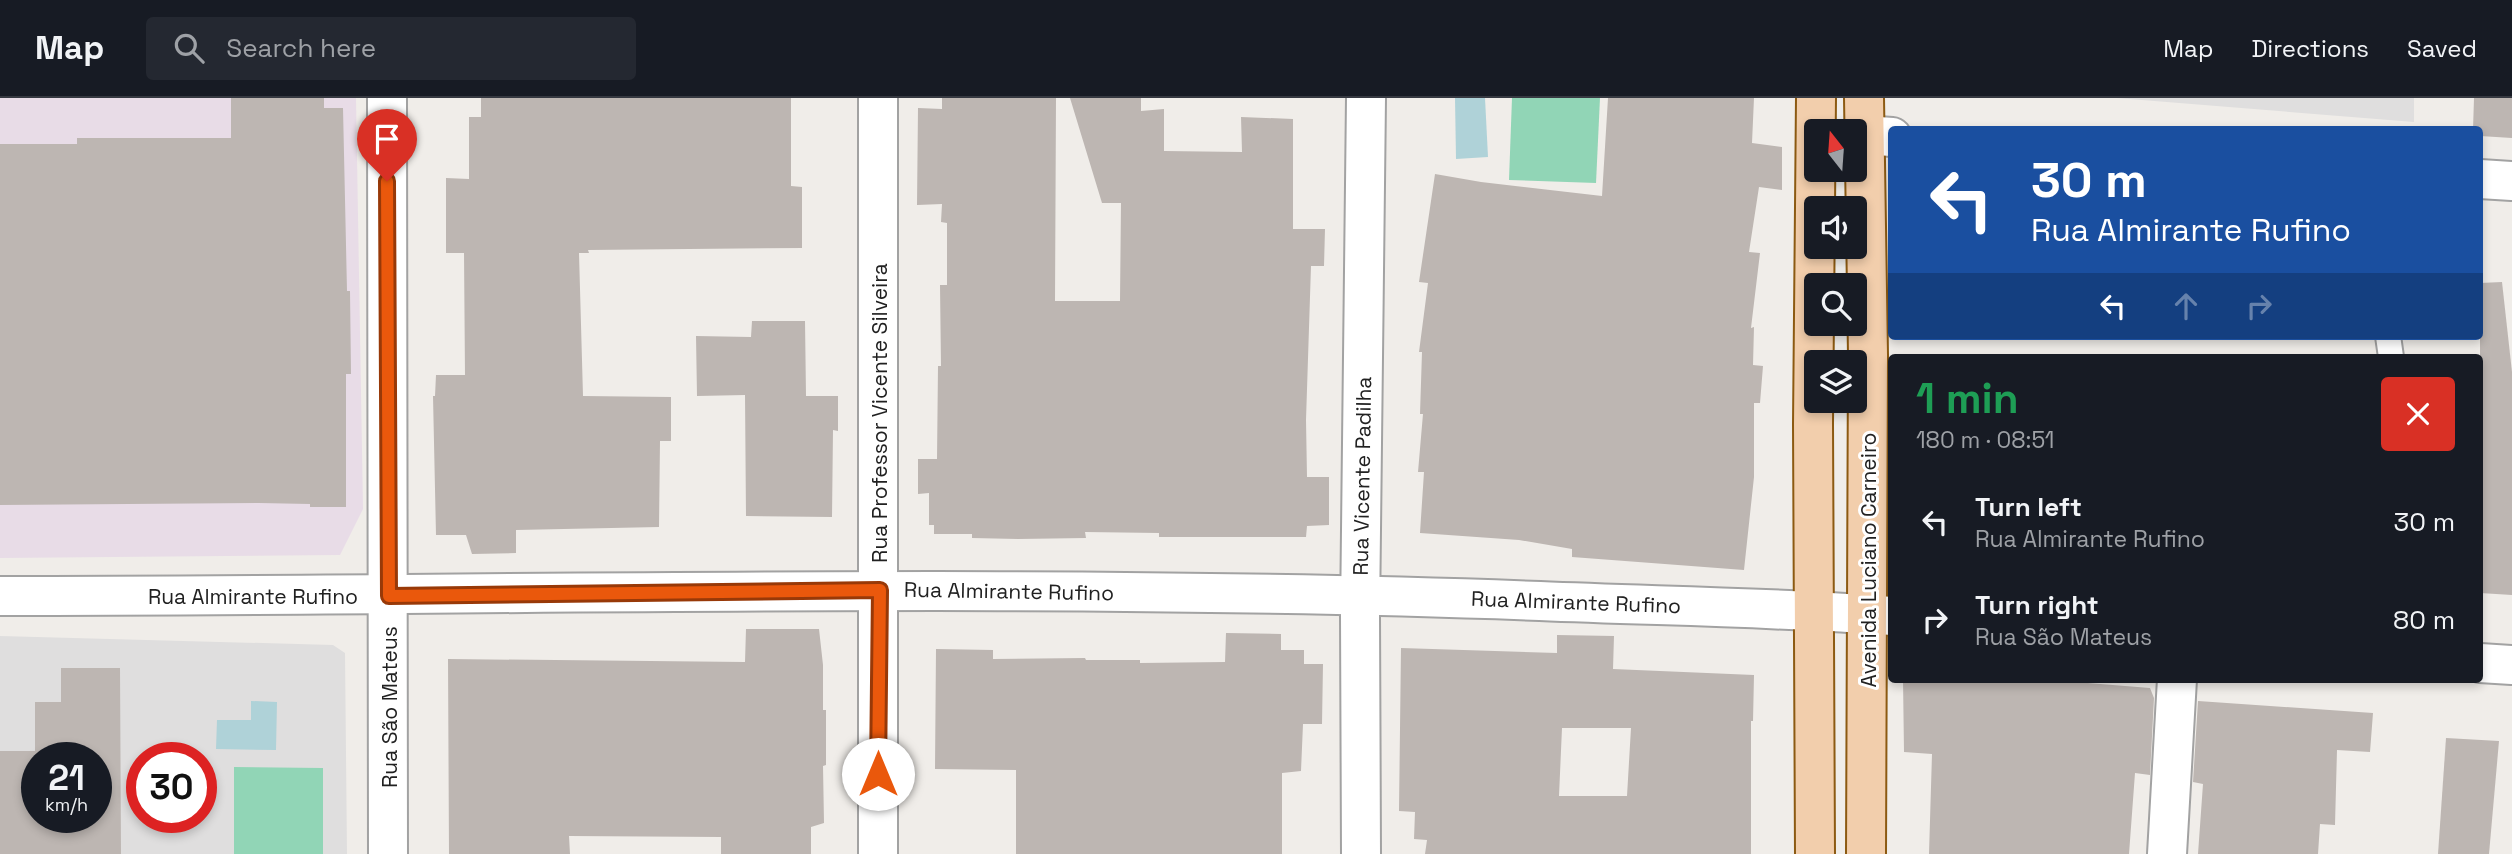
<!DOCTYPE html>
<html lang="en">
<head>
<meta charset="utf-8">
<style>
	body { margin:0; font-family:"Space Grotesk",sans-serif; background:#242831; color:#f1f3f6; height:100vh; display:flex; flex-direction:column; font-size:26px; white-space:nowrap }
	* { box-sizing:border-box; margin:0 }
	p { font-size:23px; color:#9ea1a6 }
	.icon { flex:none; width:38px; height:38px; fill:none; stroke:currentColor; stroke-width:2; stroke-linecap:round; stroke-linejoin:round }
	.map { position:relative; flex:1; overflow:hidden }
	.panel { position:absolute; left:1888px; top:256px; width:595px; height:329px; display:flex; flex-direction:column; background:#171b24; border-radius:7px; box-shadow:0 4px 10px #0003 }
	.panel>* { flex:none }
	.top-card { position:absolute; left:1888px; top:28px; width:595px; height:214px; border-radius:7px; box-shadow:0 4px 10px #0003; background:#1a4fa0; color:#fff; overflow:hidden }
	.needle { width:46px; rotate:343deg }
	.tools { position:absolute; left:1804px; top:21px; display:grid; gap:14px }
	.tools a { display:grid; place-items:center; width:63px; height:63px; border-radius:7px; background:#171b24; box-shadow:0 4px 10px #0003; font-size:35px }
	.speed { position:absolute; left:21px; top:644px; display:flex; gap:14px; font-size:35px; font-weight:700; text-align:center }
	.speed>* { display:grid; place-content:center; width:91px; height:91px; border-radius:50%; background:#171b24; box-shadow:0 4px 10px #0003; line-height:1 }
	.speed small { font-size:18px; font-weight:400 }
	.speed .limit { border:10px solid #d22; background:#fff; color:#111 }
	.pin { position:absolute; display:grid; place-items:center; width:60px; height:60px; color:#fff; margin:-72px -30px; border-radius:50% 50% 50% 0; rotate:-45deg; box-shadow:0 0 7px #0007 }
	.pin .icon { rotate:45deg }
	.me { position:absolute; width:77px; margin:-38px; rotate:0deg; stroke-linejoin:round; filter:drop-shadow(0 0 5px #0008) }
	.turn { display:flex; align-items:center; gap:24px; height:147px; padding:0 28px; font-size:32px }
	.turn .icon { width:91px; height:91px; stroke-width:2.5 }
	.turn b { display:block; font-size:49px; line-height:60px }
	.lanes { display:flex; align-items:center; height:66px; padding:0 28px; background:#0003; justify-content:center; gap:35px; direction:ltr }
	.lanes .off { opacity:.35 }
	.round { display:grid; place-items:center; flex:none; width:74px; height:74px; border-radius:7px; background:#242831 }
	.headline { display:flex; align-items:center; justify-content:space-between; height:119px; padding:0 28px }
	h1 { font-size:42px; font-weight:800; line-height:52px; color:#1e9e55 }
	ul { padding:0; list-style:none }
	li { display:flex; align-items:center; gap:21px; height:98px; padding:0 28px }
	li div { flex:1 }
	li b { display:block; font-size:26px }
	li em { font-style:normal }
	header { display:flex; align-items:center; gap:42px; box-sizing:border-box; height:98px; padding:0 35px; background:#171b24; border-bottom:2px solid #363941 }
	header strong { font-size:33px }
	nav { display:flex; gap:38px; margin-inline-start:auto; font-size:24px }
	.search { width:490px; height:63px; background:#242831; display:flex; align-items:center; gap:18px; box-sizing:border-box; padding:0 24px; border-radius:7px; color:#9ea1a6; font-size:26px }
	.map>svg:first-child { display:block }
	.residential { fill:#dfdede; fill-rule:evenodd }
	.industrial { fill:#e8dce7 }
	.pitch { fill:#91d5b6 }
	.water { fill:#afd2d8 }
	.building { fill:#bdb6b2; fill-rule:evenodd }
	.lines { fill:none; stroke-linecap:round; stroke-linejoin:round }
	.service-casing { stroke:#a2a2a2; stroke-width:28 }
	.minor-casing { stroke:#a2a2a2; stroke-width:42 }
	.tertiary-casing { stroke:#a2a2a2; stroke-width:42 }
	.primary-casing { stroke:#8c5a12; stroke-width:42 }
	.service { stroke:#fff; stroke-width:24 }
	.minor { stroke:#fff; stroke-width:38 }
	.tertiary { stroke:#fff; stroke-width:38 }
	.primary { stroke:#f2ceac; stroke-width:38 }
	.route-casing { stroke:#983908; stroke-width:18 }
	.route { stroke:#ea580c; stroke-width:12 }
	.labels { text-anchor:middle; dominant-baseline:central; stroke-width:6; stroke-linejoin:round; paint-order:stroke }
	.street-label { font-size:21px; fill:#212121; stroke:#fff }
</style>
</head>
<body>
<header>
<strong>Map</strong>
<div class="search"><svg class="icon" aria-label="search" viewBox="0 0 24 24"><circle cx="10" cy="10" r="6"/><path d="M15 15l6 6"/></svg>Search here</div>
<nav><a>Map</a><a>Directions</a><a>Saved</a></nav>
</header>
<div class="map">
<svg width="2512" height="756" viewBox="0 0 2512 756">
	<rect width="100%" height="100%" fill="#f0ede9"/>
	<g class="residential">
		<polygon points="2117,0 2414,0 2414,24"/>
		<path d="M0,538L333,547L345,555L347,756H0ZM37,660H96V719H37ZM142,660H201V719H142Z"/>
	</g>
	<polygon class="industrial" points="0,0 356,0 363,411 340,457 0,460"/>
	<g class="pitch">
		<polygon points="1512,0 1600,0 1596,85 1509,82"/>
		<polygon points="234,669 323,670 323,756 234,756"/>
	</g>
	<g class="water">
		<polygon points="1455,0 1485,0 1488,59 1456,61"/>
		<polygon points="251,603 277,604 276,652 216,651 217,622 251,622"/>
	</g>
	<g class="building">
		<polygon points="231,0 324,0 324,10 343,10 347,193 350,193 351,276 346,276 346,409 310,409 310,406 259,405 0,407 0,46 77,46 77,40 231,40"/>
		<polygon points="481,0 791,0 791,88 802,89 802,150 588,152 589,155 579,155 583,298 671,299 671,343 660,343 659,429 516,432 516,455 472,456 466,437 436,437 433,298 435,298 436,277 465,277 464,155 446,155 446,80 469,81 469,19 481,19"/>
		<polygon points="942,0 1056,0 1055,203 1120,203 1121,105 1102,105 1070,0 1141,0 1141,13 1164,11 1164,53 1242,54 1241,19 1293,21 1293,131 1325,131 1324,168 1311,168 1306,322 1307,379 1329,379 1329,427 1307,428 1306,439 1159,439 1159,435 1085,434 1086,440 1018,441 972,440 972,436 934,436 934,427 929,427 929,395 918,396 918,361 937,361 938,268 941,268 940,187 947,187 947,125 941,124 942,106 917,107 918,10 942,11"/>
		<polygon points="1608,0 1754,0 1752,45 1782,49 1782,92 1759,89 1749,154 1760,155 1751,230 1754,229 1753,267 1763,268 1760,305 1754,305 1754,379 1744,472 1572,459 1572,451 1519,442 1420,435 1424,374 1418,374 1423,316 1420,316 1422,254 1419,254 1428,185 1419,184 1435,76 1481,84 1602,98"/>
		<polygon points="2474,0 2512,0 2512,40 2480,38 2480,32 2473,32"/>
		<polygon points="2502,184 2512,274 2512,497 2480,495 2480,185"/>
		<polygon points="752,223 805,223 806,298 838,298 838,333 833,332 832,419 746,418 745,297 697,298 696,238 751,239"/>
		<polygon points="746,531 819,531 823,567 823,612 826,612 826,667 823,668 824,725 811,729 811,756 721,756 721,739 569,738 570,756 449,756 448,561 745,564"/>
		<polygon points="1226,535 1281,536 1281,552 1304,552 1304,566 1323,566 1322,626 1303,626 1301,673 1282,675 1282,756 1016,756 1016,672 935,671 936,551 993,552 993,561 1085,560 1086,562 1140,562 1140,565 1225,564"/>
		<path d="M1557,537L1614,538L1613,571L1754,577L1753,623H1751V756H1425L1427,742L1414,741L1415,714L1399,713L1401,550L1557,555ZM1562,630H1631L1627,698H1559Z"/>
		<path d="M61,570H120L121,756H0V653H35V604H61ZM37,660H96V719H37Z"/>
		<polygon points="1903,581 2038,581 2150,590 2154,600 2150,677 2135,675 2129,756 1929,756 1932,656 1904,654"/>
		<polygon points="2198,603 2373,615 2370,654 2337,652 2335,727 2320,726 2318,756 2198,756 2203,686 2193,684"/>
		<polygon points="2446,640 2499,643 2489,756 2438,756"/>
	</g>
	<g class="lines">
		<g class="service-casing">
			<polyline id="service" points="2388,238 2391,259"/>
		</g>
		<g class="minor-casing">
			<g id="minor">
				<polyline points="387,0 388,756"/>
				<polyline points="878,0 878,756"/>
				<polyline points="1863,37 1892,39"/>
				<polyline points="2480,81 2512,83"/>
				<polyline points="1361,756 1360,518 1366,0"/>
				<polyline points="2167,756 2177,581"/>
			</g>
		</g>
		<g class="tertiary-casing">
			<g id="tertiary">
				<path d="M0,498C513,498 1027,484 1540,503C1657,508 1775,509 1892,518"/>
				<polyline points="2480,565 2512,567"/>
			</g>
		</g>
		<g class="primary-casing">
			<g id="primary">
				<polyline points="1864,0 1868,257 1866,756"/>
				<polyline points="1815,756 1813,326 1816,0"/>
			</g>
		</g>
		<use href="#service" class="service"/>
		<use href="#minor" class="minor"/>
		<use href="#tertiary" class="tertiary"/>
		<use href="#primary" class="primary"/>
	</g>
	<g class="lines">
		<g class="route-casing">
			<polyline id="route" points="387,83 389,498 880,492 878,676"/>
		</g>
		<use href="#route" class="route"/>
	</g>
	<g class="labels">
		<g class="street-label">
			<text transform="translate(879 315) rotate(-90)">Rua Professor Vicente Silveira</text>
			<text transform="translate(1362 378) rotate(-89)">Rua Vicente Padilha</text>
			<text transform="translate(1868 462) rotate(-90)">Avenida Luciano Carneiro</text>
			<text transform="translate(1009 493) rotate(1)">Rua Almirante Rufino</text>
			<text x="253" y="498">Rua Almirante Rufino</text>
			<text transform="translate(1576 504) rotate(2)">Rua Almirante Rufino</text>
			<text transform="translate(389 609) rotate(-90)">Rua São Mateus</text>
		</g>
	</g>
</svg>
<div class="tools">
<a><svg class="needle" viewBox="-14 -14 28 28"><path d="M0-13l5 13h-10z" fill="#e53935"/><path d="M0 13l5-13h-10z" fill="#9ea1a6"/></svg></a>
<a><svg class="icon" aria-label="sound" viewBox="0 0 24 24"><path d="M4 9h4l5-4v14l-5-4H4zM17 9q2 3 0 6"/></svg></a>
<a><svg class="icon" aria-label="search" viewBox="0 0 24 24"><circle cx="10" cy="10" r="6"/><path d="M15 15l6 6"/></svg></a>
<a><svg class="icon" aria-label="layers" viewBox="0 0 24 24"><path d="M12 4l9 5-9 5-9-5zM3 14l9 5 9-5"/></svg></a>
</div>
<div class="speed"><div>21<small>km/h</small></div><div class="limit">30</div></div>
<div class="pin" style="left:387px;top:83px;background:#d93025"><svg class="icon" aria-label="arrive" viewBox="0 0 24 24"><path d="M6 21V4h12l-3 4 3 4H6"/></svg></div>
<svg class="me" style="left:878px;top:676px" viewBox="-20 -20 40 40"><circle r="19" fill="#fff"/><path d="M0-13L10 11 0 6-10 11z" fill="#ea580c"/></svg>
<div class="top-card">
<div class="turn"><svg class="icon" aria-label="left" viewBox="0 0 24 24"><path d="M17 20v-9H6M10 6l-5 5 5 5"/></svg><div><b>30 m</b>Rua Almirante Rufino</div></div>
<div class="lanes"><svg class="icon" aria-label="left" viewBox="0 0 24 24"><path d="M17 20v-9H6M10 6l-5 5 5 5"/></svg><svg class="icon off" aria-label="ahead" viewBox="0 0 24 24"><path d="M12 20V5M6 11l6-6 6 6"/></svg><svg class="icon off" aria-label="right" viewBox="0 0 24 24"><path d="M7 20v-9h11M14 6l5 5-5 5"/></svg></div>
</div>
<section class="panel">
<div class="headline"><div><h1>1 min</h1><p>180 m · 08:51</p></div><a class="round" style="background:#d93025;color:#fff"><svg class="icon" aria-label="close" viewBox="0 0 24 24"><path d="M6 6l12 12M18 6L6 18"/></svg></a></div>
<ul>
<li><svg class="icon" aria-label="left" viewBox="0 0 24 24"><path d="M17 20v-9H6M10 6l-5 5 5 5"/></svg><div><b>Turn left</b><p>Rua Almirante Rufino</p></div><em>30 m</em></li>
<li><svg class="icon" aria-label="right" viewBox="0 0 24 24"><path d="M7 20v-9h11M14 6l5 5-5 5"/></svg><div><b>Turn right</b><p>Rua São Mateus</p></div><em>80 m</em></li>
</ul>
</section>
</div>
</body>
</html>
